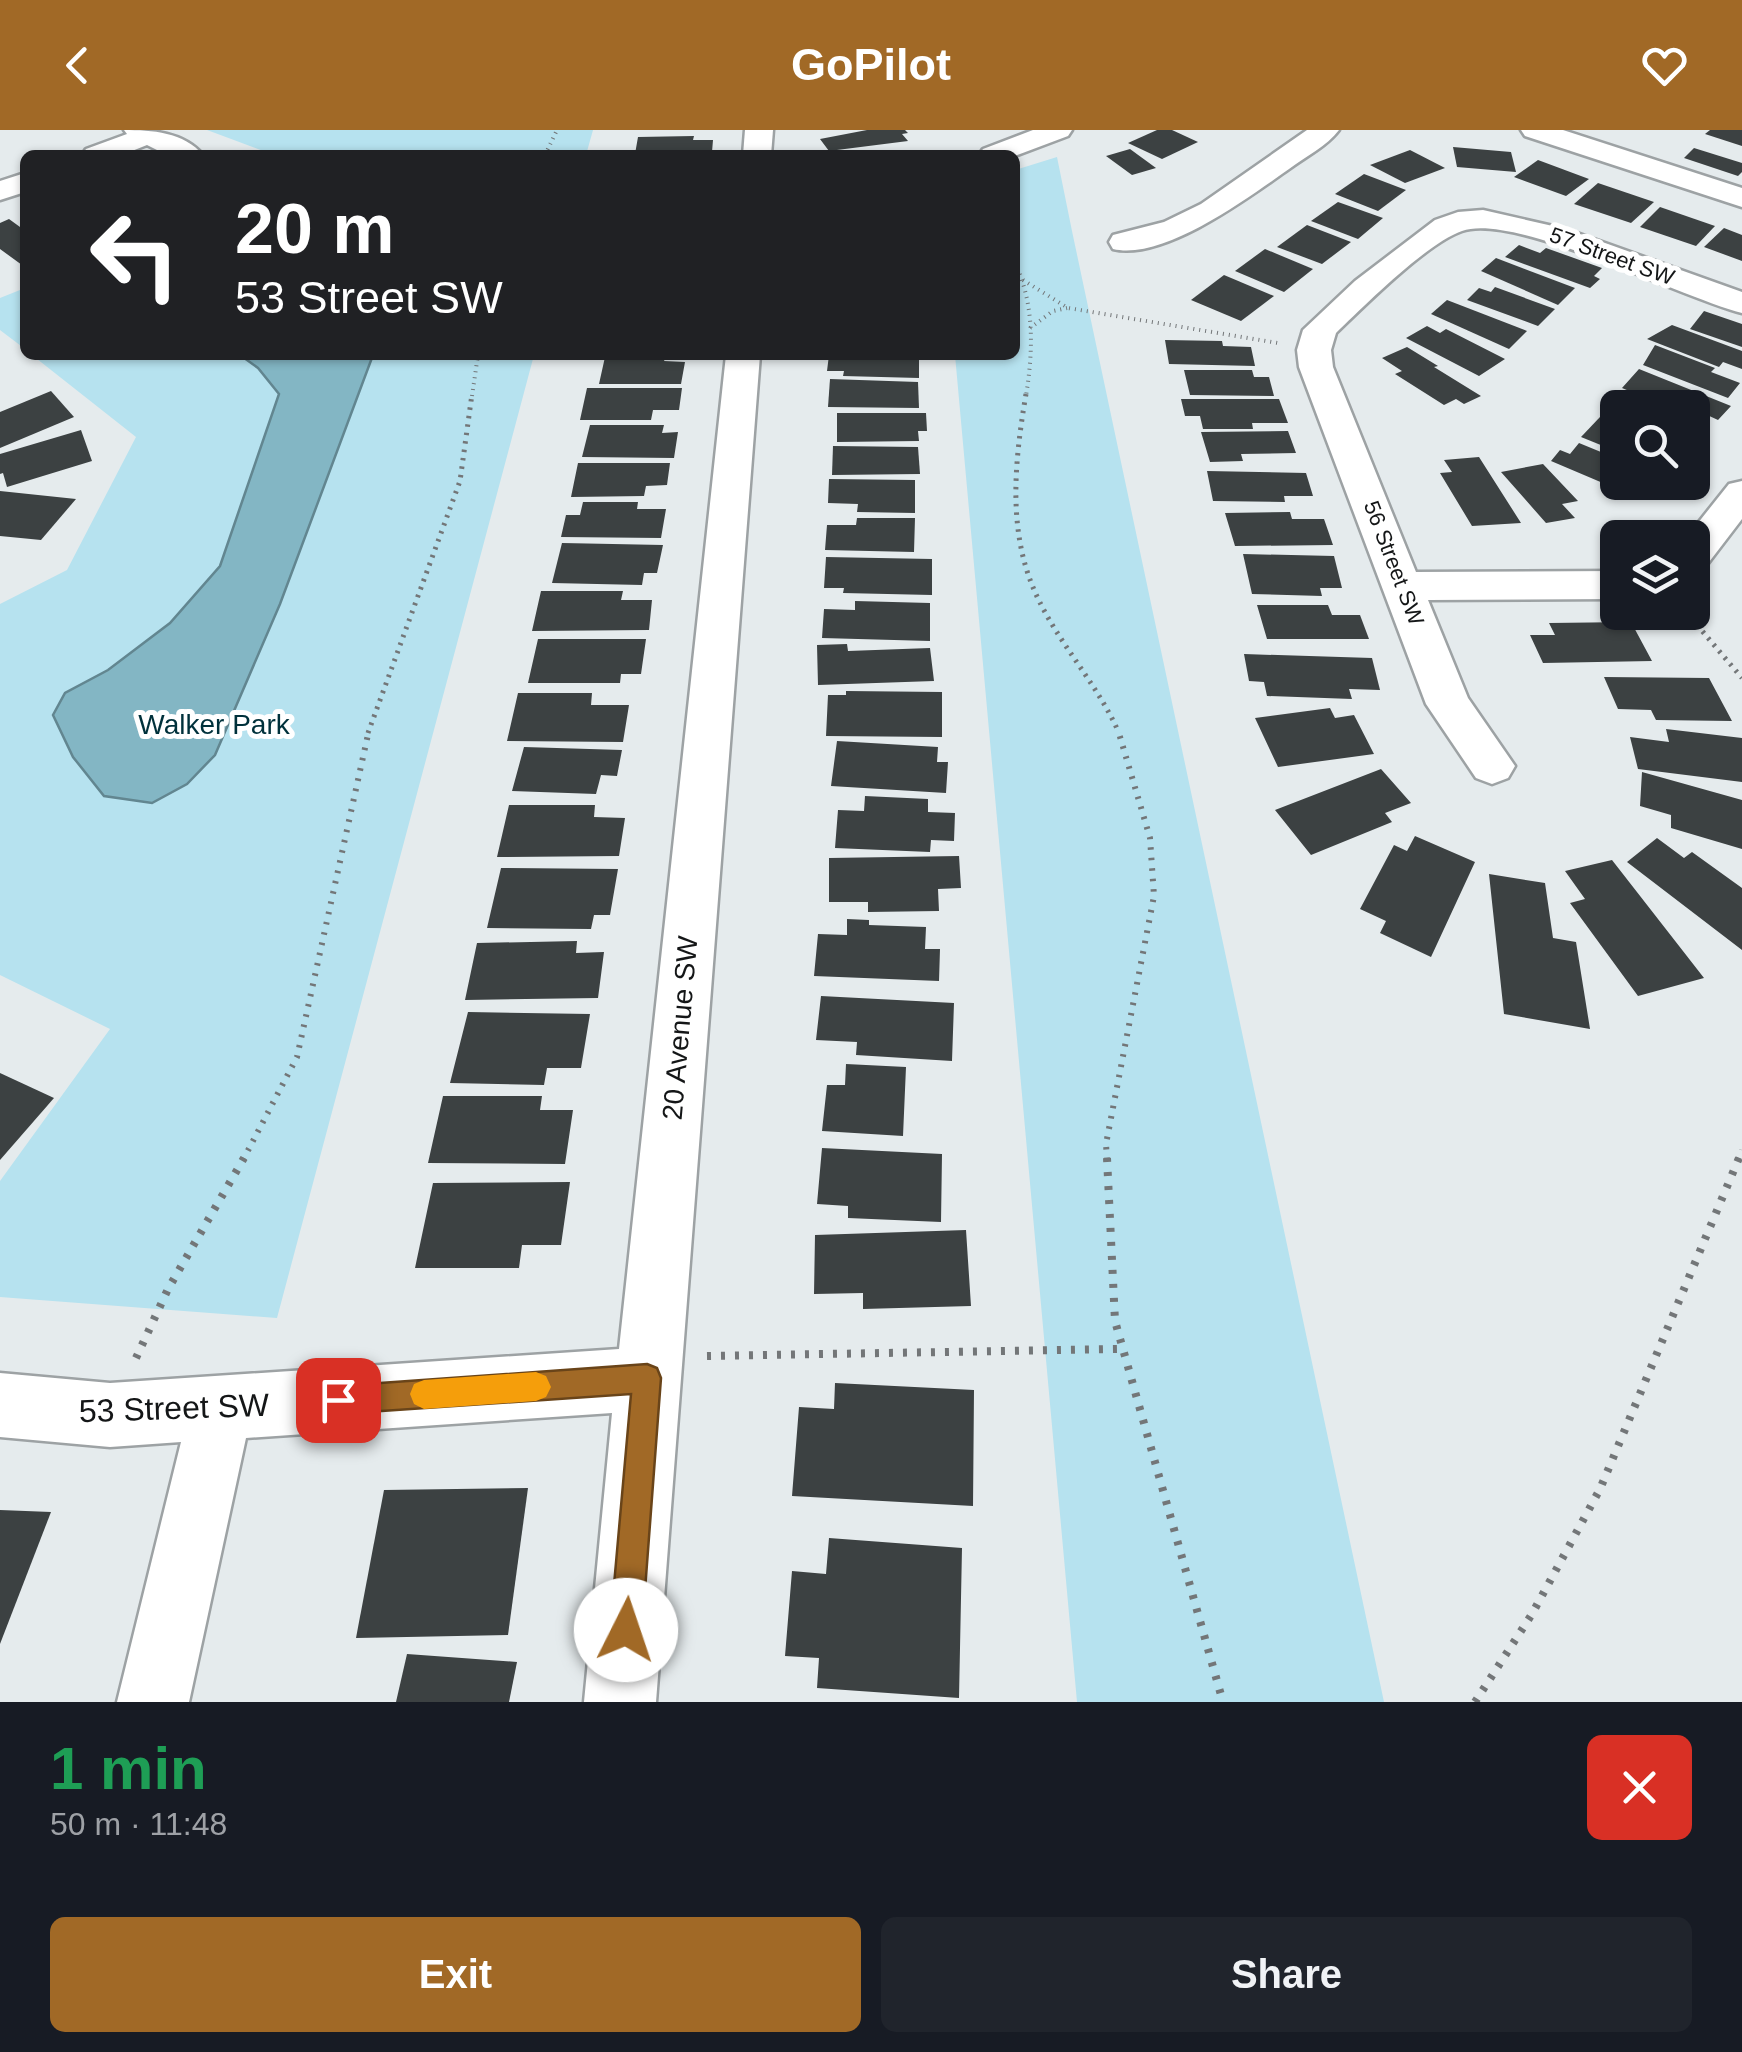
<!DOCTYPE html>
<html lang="en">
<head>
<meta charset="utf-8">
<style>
	body { margin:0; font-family:Helvetica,sans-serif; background:#20242c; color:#f1f3f6; height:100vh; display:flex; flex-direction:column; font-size:38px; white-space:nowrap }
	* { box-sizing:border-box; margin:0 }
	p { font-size:32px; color:#9ea1a6 }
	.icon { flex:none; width:55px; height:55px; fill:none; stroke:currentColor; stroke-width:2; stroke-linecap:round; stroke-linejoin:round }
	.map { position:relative; height:1572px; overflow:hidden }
	.side { display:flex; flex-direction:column; background:#171b24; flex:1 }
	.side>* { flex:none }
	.hud { position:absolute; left:20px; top:20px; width:1000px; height:210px; border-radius:15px; box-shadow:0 2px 8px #0004; background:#202124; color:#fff; overflow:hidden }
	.controls { position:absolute; left:1600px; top:260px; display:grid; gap:20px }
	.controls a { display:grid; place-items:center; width:110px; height:110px; border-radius:15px; background:#171b24; box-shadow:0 2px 8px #0004; font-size:50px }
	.pin { position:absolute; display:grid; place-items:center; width:85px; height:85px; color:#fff; margin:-42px; border-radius:20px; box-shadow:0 5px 15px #0006 }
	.me { position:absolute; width:110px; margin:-55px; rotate:4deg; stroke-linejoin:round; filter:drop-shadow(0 0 8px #0008) }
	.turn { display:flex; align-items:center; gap:35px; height:210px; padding:0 50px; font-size:45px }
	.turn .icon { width:130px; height:130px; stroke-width:2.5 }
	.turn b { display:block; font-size:70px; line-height:85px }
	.round { display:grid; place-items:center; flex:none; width:105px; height:105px; border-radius:15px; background:#20242c }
	.summary { display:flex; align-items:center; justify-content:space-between; height:170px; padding:0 50px }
	h1 { font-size:60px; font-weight:700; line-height:75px; color:#1e9e55 }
	.button { display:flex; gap:20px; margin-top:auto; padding:20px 50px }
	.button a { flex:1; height:115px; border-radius:15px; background:#a16926; color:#fff; font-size:40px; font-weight:700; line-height:115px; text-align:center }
	.button a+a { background:#20242c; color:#f1f3f6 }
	header { display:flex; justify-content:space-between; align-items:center; height:130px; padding:0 50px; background:#a16926; color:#fff; font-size:45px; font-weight:700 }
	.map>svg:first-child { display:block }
	.green { fill:#b6e2ef }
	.water { fill:#83b6c4; stroke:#628690; stroke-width:2.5 }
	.building { fill:#3c4142 }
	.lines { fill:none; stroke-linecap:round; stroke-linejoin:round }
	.minor-casing { stroke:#9da2a4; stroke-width:5 }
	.path-far3 { stroke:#737678; stroke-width:4; stroke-dasharray:1 5; stroke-linecap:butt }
	.path-far2 { stroke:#737678; stroke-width:5; stroke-dasharray:2.5 6; stroke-linecap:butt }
	.path-far1 { stroke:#737678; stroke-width:6; stroke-dasharray:2.5 8; stroke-linecap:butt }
	.path { stroke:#737678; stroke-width:8; stroke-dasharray:4 10; stroke-linecap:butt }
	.minor { fill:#fff; fill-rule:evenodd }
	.route { fill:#a16926; stroke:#694419; stroke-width:2.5 }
	.slow { fill:#f59e0b }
	.labels { text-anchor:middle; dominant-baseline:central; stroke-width:10; stroke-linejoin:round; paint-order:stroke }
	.far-street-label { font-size:22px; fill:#141617; stroke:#fff }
	.park-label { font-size:28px; fill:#00313b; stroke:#fff }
	.street-label { font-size:28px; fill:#141617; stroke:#fff }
	.near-street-label { font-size:32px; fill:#141617; stroke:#fff }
</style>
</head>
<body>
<header><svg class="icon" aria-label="back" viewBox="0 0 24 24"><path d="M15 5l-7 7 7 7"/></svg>GoPilot<svg class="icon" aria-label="heart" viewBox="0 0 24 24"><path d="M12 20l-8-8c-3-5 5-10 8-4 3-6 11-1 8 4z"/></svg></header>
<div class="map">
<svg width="1742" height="1572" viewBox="0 0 1742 1572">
	<rect width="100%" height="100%" fill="#e5ebed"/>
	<g class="green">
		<polygon points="207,0 593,0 586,25 274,25"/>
		<polygon points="1057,27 1072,101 1384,1572 1077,1572 955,225 1015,225 1015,40"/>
		<polygon points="25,158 25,219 0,200 0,168"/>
		<polygon points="32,225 534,225 277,1188 0,1167 0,1051 110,899 0,845 0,474 67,440 136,307"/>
	</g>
	<polygon class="water" points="240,225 373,225 280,474 215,625 187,654 152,673 104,666 73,627 53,585 65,563 108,540 170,493 220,436 279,264 258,238"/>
	<g class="building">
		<polygon points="867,0 905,0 908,3 902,4 908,11 829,21 820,9"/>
		<polygon points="1157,0 1172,0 1198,12 1162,29 1128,13"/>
		<polygon points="1710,0 1742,0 1742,16 1705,4"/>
		<polygon points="694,6 693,10 713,10 712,22 635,24 638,7"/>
		<polygon points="1453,17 1511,22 1516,42 1457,37"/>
		<polygon points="1694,18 1742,33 1742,42 1738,46 1684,28"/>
		<polygon points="1130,19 1156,38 1132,45 1106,26"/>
		<polygon points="1410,20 1445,38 1405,53 1370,35"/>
		<polygon points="1538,30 1589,49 1566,66 1514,47"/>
		<polygon points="1364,44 1406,60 1378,81 1335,64"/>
		<polygon points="1598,53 1654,72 1631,93 1574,74"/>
		<polygon points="1338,72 1383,88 1358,109 1311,91"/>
		<polygon points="1660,77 1715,96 1696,116 1640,97"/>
		<polygon points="9,89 20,97 25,95 22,135 0,119 0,93"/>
		<polygon points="1307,95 1351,112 1322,134 1277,117"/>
		<polygon points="1724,98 1742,105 1742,131 1704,117"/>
		<polygon points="1519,115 1540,123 1546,118 1602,138 1594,146 1600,149 1590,158 1505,127"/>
		<polygon points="1265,119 1313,139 1284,162 1235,141"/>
		<polygon points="1496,128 1575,158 1558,175 1481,141"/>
		<polygon points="1224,145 1274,166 1241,191 1191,170"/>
		<polygon points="1495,157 1555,179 1538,196 1467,170 1479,158 1491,162"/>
		<polygon points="1447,170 1527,201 1509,219 1431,184"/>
		<polygon points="1704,181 1742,194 1742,217 1690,199"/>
		<polygon points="1672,195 1742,221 1742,239 1723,232 1719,237 1647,209"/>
		<polygon points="1427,196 1440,203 1446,199 1505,229 1479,246 1406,208"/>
		<polygon points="1165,210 1222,211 1223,216 1251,217 1255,236 1169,234"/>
		<polygon points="1655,215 1715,238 1711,242 1740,253 1728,268 1643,235"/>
		<polygon points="1407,217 1438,236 1434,237 1481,266 1464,274 1456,269 1444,275 1395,244 1402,241 1382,228"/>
		<polygon points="829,225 919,225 919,248 843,246 844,241 827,241"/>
		<polygon points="605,227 666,227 664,231 685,232 681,254 599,254"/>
		<polygon points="1639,239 1731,276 1718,290 1692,278 1670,278 1622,258"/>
		<polygon points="1184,240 1252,240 1254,247 1269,247 1274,266 1190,265"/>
		<polygon points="830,249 918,252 919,278 828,277"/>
		<polygon points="587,258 682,258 679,280 653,280 651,290 580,290"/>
		<polygon points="51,261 74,287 0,318 0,282"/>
		<polygon points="1629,266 1657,277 1657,278 1618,278 1618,288 1610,285"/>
		<polygon points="1181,269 1279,269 1288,293 1252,293 1253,299 1203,299 1200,286 1185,286"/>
		<polygon points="837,283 926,283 927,301 918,301 919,311 837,312"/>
		<polygon points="1600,287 1618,294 1618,322 1581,307"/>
		<polygon points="590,295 664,295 662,303 678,302 674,328 582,327"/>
		<polygon points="81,300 92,331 7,357 3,343 0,344 0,324"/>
		<polygon points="1288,301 1296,323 1241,324 1243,331 1210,332 1201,302"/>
		<polygon points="1579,313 1618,329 1618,352 1662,352 1651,366 1621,353 1617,359 1551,331 1560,320 1570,324"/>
		<polygon points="833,316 918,317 920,344 832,345"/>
		<polygon points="1479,327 1521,393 1472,396 1440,343 1452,342 1444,330"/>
		<polygon points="578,333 670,333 667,355 646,356 644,366 571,367"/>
		<polygon points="1543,334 1578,371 1562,374 1575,388 1546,393 1501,342"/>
		<polygon points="1207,341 1306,343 1313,366 1284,366 1285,372 1213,371"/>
		<polygon points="829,349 915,350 915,383 857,382 858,374 828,373"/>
		<polygon points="0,361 76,369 41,410 0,406"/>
		<polygon points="583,372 638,372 637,379 666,379 661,408 561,407 566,385 580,385"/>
		<polygon points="1290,382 1292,389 1324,389 1333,415 1235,416 1225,383"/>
		<polygon points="857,388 915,388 914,422 825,420 827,395 856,395"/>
		<polygon points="562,413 663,415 657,443 644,443 642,455 552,453"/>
		<polygon points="1243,424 1334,426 1342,458 1320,458 1322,466 1252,464"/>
		<polygon points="826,427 932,429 932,465 843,463 844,458 824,458"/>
		<polygon points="541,461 623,461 621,470 652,470 649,500 532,501"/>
		<polygon points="855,471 930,473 930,511 822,508 824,479 855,480"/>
		<polygon points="1257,475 1328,475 1332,485 1360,485 1369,509 1267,509"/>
		<polygon points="1631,492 1652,531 1543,533 1530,505 1555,505 1549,493"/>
		<polygon points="538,509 646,509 641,544 621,544 620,553 528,553"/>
		<polygon points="847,514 848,521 930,518 934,551 818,555 817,515"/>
		<polygon points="1244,524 1372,528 1380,560 1349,559 1352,569 1267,566 1264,552 1249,551"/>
		<polygon points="1604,547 1709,548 1732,591 1656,590 1651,580 1618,579"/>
		<polygon points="846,561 942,562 942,607 826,606 828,565 846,565"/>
		<polygon points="518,563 592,563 591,575 629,575 623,612 507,611"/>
		<polygon points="1330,578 1335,588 1354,585 1374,624 1278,637 1255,588"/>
		<polygon points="1666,599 1742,608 1742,652 1638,639 1630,607 1669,612"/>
		<polygon points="837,611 938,617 937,632 948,632 946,663 831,656"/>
		<polygon points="524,617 622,620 617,646 601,645 596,664 512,661"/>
		<polygon points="1381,639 1411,673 1385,683 1392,692 1311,725 1275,680"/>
		<polygon points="1642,642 1742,670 1742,719 1671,698 1671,685 1640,676"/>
		<polygon points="865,666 928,669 928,682 955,683 954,711 931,710 930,722 835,718 838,680 864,681"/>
		<polygon points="509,675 595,675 594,687 625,688 619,726 497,727"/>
		<polygon points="1415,706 1475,732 1431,827 1380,803 1386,791 1360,779 1394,715 1407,721"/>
		<polygon points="1657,708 1684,728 1692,722 1742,758 1742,820 1627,732"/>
		<polygon points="959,726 961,758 938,759 939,781 868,782 868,772 829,772 829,728"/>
		<polygon points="1612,730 1704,848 1638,866 1570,773 1585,769 1565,741"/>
		<polygon points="501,738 618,739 610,785 594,785 591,799 487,798"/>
		<polygon points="1489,744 1545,753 1553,808 1576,812 1590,899 1504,884"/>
		<polygon points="847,789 869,790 869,795 926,797 925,819 940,819 939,851 814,846 818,804 847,805"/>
		<polygon points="577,811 576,823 604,822 598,868 465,870 477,813"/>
		<polygon points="821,866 954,873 952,931 856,925 857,912 816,910"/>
		<polygon points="468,882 590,884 581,938 547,938 544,955 450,953"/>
		<polygon points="846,934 906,937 903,1006 822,1001 827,955 845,955"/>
		<polygon points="0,943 54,968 0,1030"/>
		<polygon points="443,966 542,966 540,980 573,980 565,1034 428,1033"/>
		<polygon points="822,1018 942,1024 941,1092 848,1088 848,1076 817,1074"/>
		<polygon points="570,1052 561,1115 522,1115 519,1138 415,1138 433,1053"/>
		<polygon points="966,1100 971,1176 863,1179 863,1163 814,1164 815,1105"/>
		<polygon points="835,1253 974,1260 973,1376 792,1366 799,1277 834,1279"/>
		<polygon points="528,1358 508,1505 356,1508 384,1360"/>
		<polygon points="0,1380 51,1382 0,1514"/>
		<polygon points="829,1408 962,1418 959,1568 817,1558 819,1528 785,1526 792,1441 826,1444"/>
		<polygon points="407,1524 517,1532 509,1572 396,1572"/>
	</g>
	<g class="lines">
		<g class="minor-casing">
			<g id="minor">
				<path d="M124,0C152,0 184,2 203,25H167L147,15L122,25H82L86,19L127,4Z"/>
				<polygon points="745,0 773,0 771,25 743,25"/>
				<polygon points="1033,0 1072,0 1068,6 1015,26 979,25 983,19"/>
				<path d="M1307,0H1339C1327,16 1305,27 1289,39C1249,67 1164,131 1113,119L1109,112L1113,105L1164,92L1201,74Z"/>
				<polygon points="1521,0 1563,0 1742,58 1742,77 1525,6"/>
				<polygon points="25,43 25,62 0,70 0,51"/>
				<path d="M1483,80L1566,99L1742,162V183C1682,168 1514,82 1462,101C1427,113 1364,176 1336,203L1331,220L1333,237L1416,442L1618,441V469L1428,470L1468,568L1515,636L1508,648L1492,654L1476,648L1426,574L1299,237L1297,220L1303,200L1355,151L1435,90L1458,82Z"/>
				<polygon points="726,225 760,225 656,1572 584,1572 612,1283 246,1308 189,1572 117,1572 181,1312 110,1317 0,1307 0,1243 110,1253 619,1219"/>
				<polygon points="1742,351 1742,389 1706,436 1692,440 1692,408 1686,408 1729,354"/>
			</g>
		</g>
		<g class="path-far3">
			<polyline points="545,25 557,0"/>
			<path d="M1015,133C1035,175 1033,222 1026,266"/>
			<polyline points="1023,150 1068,178 1278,213"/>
			<polyline points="1030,198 1053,181 1067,178"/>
			<polyline points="472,266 478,225"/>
		</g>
		<g class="path-far2">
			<path d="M1026,264C1015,329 1007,399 1035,462C1057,512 1097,553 1119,603"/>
			<polyline points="1686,482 1742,548"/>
			<polyline points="368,603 460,351 472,264"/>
		</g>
		<g class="path-far1">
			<polyline points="243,1030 297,927 369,600"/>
			<polyline points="1107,1030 1106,1014 1154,766 1150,708 1118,600"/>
			<polyline points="1738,1030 1742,1020"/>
		</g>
		<g class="path">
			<polyline points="1107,1028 1115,1191 1223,1572"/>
			<polyline points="707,1226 1120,1219"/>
			<polyline points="136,1228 168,1159 244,1028"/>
			<polyline points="1475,1572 1532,1484 1600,1359 1739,1028"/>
		</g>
		<use href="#minor" class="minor"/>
	</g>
	<polygon class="route" points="647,1234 657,1238 661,1248 642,1500 638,1512 626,1516 615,1512 610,1500 631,1264 338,1284 328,1280 323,1270 328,1260 338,1256"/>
	<polygon class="slow" points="536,1242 546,1246 551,1257 546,1267 536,1271 424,1279 414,1274 410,1264 414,1254 424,1250"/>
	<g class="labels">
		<g class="far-street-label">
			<text transform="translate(1612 126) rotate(20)">57 Street SW</text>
			<text transform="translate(1394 433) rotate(69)">56 Street SW</text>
		</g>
		<g class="park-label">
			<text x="214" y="594">Walker Park</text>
		</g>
		<g class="street-label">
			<text transform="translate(680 898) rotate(-85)">20 Avenue SW</text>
		</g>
		<g class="near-street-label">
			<text transform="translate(174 1278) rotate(-2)">53 Street SW</text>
		</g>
	</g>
</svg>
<div class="controls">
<a><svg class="icon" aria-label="search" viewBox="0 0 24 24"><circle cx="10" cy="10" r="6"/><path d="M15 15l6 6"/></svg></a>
<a><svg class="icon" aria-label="layers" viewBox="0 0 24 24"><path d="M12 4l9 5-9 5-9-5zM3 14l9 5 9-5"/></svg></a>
</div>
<div class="pin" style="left:338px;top:1270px;background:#d93025"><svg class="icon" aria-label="arrive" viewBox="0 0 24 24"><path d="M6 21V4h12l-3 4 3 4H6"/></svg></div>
<svg class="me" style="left:626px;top:1500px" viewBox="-20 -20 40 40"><circle r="19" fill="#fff"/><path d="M0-13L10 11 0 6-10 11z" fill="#a16926"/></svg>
<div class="hud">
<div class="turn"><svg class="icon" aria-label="left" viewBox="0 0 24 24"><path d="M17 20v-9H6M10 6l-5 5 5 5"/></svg><div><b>20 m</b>53 Street SW</div></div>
</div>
</div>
<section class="side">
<div class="summary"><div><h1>1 min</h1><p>50 m · 11:48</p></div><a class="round" style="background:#d93025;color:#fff"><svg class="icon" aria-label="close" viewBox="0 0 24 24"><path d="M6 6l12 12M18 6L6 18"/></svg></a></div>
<div class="button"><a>Exit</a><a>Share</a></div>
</section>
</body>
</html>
